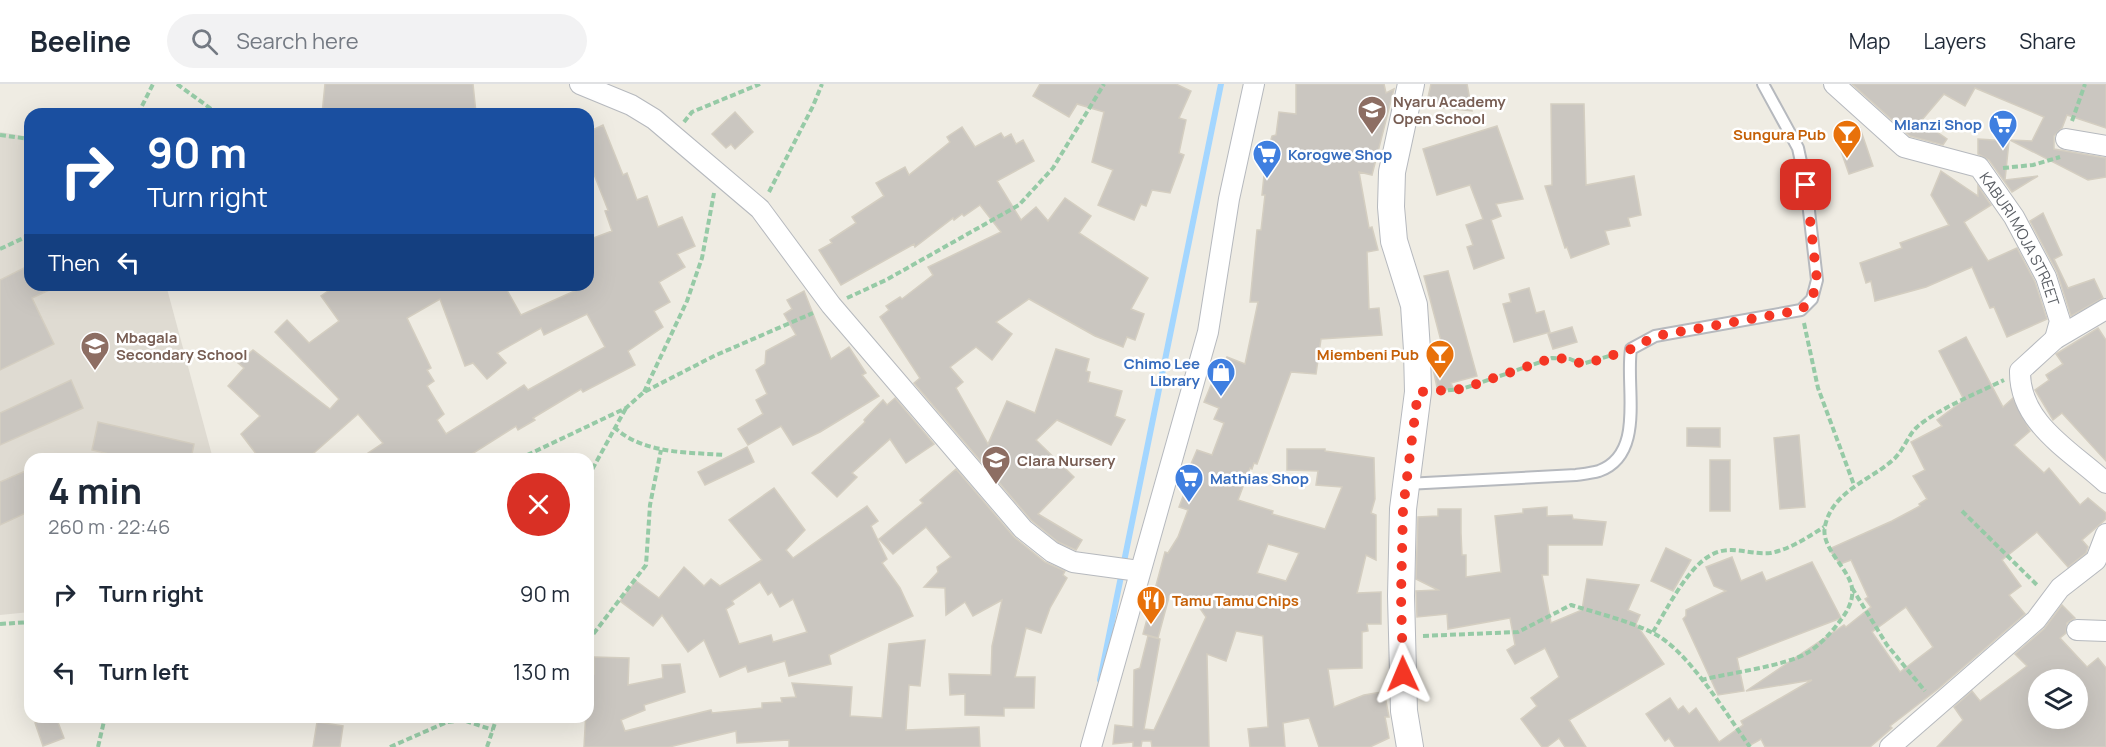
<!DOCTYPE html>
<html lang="en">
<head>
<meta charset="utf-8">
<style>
	body { margin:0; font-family:Manrope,sans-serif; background:#f2f2f3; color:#1f2937; height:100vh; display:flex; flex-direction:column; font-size:22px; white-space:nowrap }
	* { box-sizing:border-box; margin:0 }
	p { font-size:20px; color:#747a83 }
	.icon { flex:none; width:33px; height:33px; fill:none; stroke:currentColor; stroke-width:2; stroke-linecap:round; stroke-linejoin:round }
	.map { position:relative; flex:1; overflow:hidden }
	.panel { position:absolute; left:24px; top:369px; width:570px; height:270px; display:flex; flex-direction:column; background:#fff; border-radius:18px; box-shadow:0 6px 24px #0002 }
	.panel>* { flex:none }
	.banner { position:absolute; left:24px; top:24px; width:570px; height:183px; border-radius:18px; box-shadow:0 6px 24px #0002; background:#1a4fa0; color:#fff; overflow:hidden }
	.fabs { position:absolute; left:2028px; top:585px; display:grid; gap:12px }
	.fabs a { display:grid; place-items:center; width:60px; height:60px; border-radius:50%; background:#fff; box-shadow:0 6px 24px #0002; font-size:30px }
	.pin { position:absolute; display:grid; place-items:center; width:51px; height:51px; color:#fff; margin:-26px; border-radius:12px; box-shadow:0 3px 9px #0006 }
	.me { position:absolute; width:66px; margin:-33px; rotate:359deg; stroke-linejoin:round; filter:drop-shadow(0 0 4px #0008) }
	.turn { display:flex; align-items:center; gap:21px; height:126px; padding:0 24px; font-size:27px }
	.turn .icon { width:78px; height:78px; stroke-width:2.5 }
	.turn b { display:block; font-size:42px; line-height:51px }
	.then { display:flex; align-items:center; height:57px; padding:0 24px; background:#0003; gap:12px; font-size:22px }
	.round { display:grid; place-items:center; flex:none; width:63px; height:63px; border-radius:32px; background:#f2f2f3 }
	.overview { display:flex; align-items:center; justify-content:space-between; height:102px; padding:0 24px }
	h1 { font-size:36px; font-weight:700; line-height:45px }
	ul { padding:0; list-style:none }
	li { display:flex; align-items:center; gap:18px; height:78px; padding:0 24px }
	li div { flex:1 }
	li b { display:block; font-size:22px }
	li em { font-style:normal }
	header { display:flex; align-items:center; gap:36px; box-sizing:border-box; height:84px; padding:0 30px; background:#fff; border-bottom:2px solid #e0e1e3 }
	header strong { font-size:28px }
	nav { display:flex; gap:33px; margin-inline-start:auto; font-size:21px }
	.search { width:420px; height:54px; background:#f2f2f3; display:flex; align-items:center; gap:15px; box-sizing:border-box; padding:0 21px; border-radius:33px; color:#747a83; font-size:22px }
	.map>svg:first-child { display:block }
	.education { fill:#dfdbd2 }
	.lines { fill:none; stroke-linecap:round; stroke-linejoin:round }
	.stream { stroke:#a3d6ff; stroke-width:6 }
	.building { fill:#cac6c0; stroke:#d4cec1; stroke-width:1.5; fill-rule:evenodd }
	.service-casing { stroke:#b6b9be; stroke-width:14 }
	.minor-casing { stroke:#b6b9be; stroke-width:22 }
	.tertiary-casing { stroke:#b6b9be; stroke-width:28 }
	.path { stroke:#96caa6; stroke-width:4; stroke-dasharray:6 3; stroke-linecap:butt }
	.service { stroke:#fff; stroke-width:10 }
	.minor { stroke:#fff; stroke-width:20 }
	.tertiary { stroke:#fff; stroke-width:26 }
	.route { stroke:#f43624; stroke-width:10; stroke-dasharray:0 18 }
	.labels { text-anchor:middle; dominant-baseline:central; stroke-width:5; stroke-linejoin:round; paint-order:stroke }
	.education-label { font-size:15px; font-weight:bold; fill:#785e54; stroke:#fff; text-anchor:start }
	.shop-label { font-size:15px; font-weight:bold; fill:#366cbe; stroke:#fff; text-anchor:end }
	.food-label { font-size:15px; font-weight:bold; fill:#c56008; stroke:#fff; text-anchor:end }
	.street-label { font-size:15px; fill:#5b5f65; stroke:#fff }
</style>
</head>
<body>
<header>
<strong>Beeline</strong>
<div class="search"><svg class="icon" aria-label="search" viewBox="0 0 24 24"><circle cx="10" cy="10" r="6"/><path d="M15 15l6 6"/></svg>Search here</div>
<nav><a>Map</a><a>Layers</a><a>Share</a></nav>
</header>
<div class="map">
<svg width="2106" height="663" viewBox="0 0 2106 663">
	<rect width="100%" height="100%" fill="#efece3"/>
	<polygon class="education" points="0,48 30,53 30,201 166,201 213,375 30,375 30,528 0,531"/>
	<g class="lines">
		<polyline class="stream" points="1100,596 1221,0"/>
	</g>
	<g class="building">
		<polygon points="325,0 473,0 476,29 322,30"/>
		<polygon points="1040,0 1176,0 1191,7 1179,34 1186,36 1179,69 1184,71 1170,109 1152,106 1146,122 1141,120 1134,136 1098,121 1113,86 1092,78 1104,28 1077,20 1069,33 1033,12"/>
		<path d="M1296,0H1384L1386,9L1394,5L1372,91L1359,88L1369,144L1372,143L1378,166L1367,168L1369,225L1379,224L1382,251L1321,255L1316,290L1291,288L1257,380L1254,379L1252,385L1250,384L1238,416L1273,427L1272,430L1325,445L1342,403L1316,401L1318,387L1287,386V365H1325V367L1374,374L1375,415L1371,429L1376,431V476L1366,471L1357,509L1381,508V540H1367L1368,547L1362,548V584L1328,585L1334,623L1364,611L1381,608L1382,613L1385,612L1389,633H1385L1389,654L1370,663H1319L1309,634L1283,639L1285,663H1250L1248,645L1268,643L1263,552L1236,547L1226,577L1207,570L1209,663H1152L1151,657H1142L1141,663H1133V658L1113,660L1115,641L1133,643L1134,586L1140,584L1148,552L1160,555L1144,645L1154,646L1206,533L1197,520L1169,513L1158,554L1143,550L1165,468L1168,469L1178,453L1188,426L1179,423L1195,381L1191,380L1197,366L1212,371L1224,339L1214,335L1219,324L1204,318L1221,277L1225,278L1227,273L1245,280L1258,218H1250L1257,146H1261L1265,111H1262L1266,72L1272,52L1276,51L1279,28L1296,30ZM1268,460L1299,469L1286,497L1257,489Z"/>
		<polygon points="1431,0 1467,0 1472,27 1426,22"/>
		<polygon points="1852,0 2106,0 2106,44 2067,31 2062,44 2054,52 2054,65 2106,74 2106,93 2088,96 2010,56 2032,57 2044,33 1975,4 1965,22 1944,10 1921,37 1947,55 1943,61 1910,52"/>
		<polygon points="1551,20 1584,20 1586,101 1634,92 1641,131 1628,134 1630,142 1605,147 1609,160 1571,174 1567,163 1565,164 1545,102 1552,101"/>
		<polygon points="735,28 753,48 735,65 731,60 726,64 712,50"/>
		<path d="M603,41L623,91L627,89L637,116L647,112L658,143L682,133L695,162L677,170L685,183L659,198L670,218L654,227L663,243L628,267L635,281L583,308L581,305L533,334L535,336L518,346L516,342L464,375H359L383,359L358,330L307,375H260L241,350L260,332L228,302L244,284L238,279L253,266L330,325L339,315L275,248L287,236L309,259L339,237L321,212L337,201H504L521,231L588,201V156L612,147L605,127L608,126L588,75V48ZM440,215L465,282L473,279L487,295L506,279L497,269L541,244L544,251L587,230L605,263L528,306L524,301L446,350L437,336L444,330L427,302L434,297L427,286L431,284L407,234Z"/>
		<polygon points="1497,42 1523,115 1496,120 1501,132 1491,136 1504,174 1474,185 1467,163 1473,161 1466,141 1483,135 1470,101 1437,111 1423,65"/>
		<polygon points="962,43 975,63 1001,49 1004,54 1011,50 1016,60 1023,56 1034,77 997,97 1021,136 1036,123 1048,137 1065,114 1091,132 1079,149 1148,194 1131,225 1144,230 1135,256 1127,253 1123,263 1095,252 1029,215 996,238 1012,250 992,276 976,263 950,283 963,298 956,304 988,360 1007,317 1035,329 1056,265 1089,275 1086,287 1090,288 1088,298 1122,307 1115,332 1125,336 1111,361 1057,336 1036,356 1074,393 1038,430 1082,456 1076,466 1058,458 1031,436 914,299 920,294 880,233 889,226 886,222 900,213 902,215 933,191 928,183 1001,148 980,121 964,132 962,130 954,136 953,134 915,163 914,160 841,201 819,166 832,159 830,156 856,139 852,133 884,112 876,99 905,83 909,91 950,58 947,53"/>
		<polygon points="1860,44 1873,82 1849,90 1836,53"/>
		<polygon points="1978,55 2009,57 2005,96 2038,92 2012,108 1989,76 1978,70"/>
		<polygon points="1941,87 1978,112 1978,102 1991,121 1964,138 1988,177 2017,164 2035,198 2047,235 2007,253 1994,223 1990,224 1972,183 1926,203 1875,217 1871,197 1866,199 1860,179 1902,164 1900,159 1949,141 1931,111"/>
		<polygon points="2043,129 2062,171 2054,175 2068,204 2094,195 2103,214 2071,232 2057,188 2030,137"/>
		<polygon points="30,181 30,201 60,201 32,214 54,260 0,286 0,196"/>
		<polygon points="1448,187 1477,292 1451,299 1453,304 1438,308 1432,280 1446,276 1424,192"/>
		<polygon points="1529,204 1536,229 1544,227 1550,248 1514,258 1503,220 1511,218 1509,210"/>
		<polygon points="804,207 831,275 849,263 866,289 862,291 879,312 820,348 793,361 781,342 748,361 738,345 763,330 756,316 767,310 756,286 765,280 766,267 796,251 784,230 792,225 787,216"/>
		<polygon points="1572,243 1577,258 1553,265 1548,250"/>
		<polygon points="2098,244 2106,256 2106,377 2062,329 2053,336 2035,306 2049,296 2046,291 2063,280 2056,270"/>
		<path d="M1966,253L2003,323L2013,314L2030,347L2014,361L2044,389L2049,384L2080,421L2088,414L2106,429V435L2082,456L2088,463L2086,469L2068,483L2037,448L2002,476L2021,502L2009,511L2025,530L1938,605L1890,642L1892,644L1870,663H1765L1761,655L1747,663H1675L1669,654L1665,657L1646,630L1670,614L1678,626L1683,622L1689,630L1696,624L1719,658L1743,641L1741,637L1812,596L1746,607L1844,541L1846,543L1871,523L1865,515L1868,513L1851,476L1840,480L1829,465L1892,437L1920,422L1919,420L1927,415L1913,392L1925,386L1911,358L1942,342L1937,336L1964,316L1939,267ZM1906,523L1933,563L1900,588L1872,548Z"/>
		<polygon points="71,296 83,324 0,361 0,329"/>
		<polygon points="895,314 934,360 906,379 890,355 852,389 857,393 837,413 812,389 865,338 864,336 883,316 887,321"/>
		<polygon points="98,338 194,360 191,375 130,375 92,366"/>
		<polygon points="1687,344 1720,344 1720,363 1687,362"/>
		<polygon points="1799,351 1805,423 1780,425 1774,354"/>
		<polygon points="747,363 754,378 705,401 698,388"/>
		<rect x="1710" y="376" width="20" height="51"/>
		<polygon points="30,385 30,427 0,441 0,398"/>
		<polygon points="956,385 1014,453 1045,478 1065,487 1063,491 1067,494 1050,524 1041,549 1026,544 1015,593 1035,593 1034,624 1004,624 1004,632 965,631 965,610 950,611 949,590 991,591 992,562 1002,516 973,532 965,518 946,531 945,504 924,503 938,488 937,483 951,473 926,443 893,470 879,455 923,419 920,416"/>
		<path d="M774,404L805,446L786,466L793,474L867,422L878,437L871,442L887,475L882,479L900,504L913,532L829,571L831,580L789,592L785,577L748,588L746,582L720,593L704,556L688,568L662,531L653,542L620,517L636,497L659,514L684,483L704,502L711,495L720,502L762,476L729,436ZM760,498L768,511L772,508L780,523L793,515L807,548L773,558L771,551L739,560L726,525L734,520L732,517Z"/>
		<polygon points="1547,423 1547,432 1572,431 1573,435 1606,438 1602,461 1548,461 1548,491 1542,491 1551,539 1582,526 1587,495 1639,501 1628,526 1640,531 1636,540 1664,580 1569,636 1586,663 1565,663 1559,654 1547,663 1542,663 1521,635 1537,622 1531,614 1559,593 1545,564 1515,580 1507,566 1515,561 1510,534 1448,545 1447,530 1417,533 1416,507 1438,506 1416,495 1418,433 1438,432 1438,425 1461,425 1461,449 1462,471 1466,471 1466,493 1501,488 1495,432 1523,429 1523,425"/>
		<polygon points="1666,464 1691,476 1673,507 1651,497"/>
		<polygon points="1732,473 1741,497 1762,488 1766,497 1812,478 1841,534 1737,574 1744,607 1718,611 1683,535 1686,532 1686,526 1726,507 1714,502 1706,483"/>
		<path d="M2062,521L2075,534L2067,539L2066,549L2060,554L2087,583L2098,574L2106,584V663H1937L1963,636L1954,623L1972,607L1980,617L2027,582L2015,570L2044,545ZM2038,596H2078V634H2038Z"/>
		<polygon points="925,556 920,602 909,601 906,646 979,643 980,663 789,663 789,656 737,659 736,647 669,663 584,663 588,591 594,590 594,573 629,574 628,601 663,594 662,581 680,580 685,608 644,621 645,626 621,636 625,647 711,626 712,629 762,624 762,619 782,618 781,614 796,613 792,599 852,603 850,632 882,634 889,560"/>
		<polygon points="50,633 56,633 64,654 43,662 35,639"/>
		<polygon points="317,638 343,642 340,663 313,663"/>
	</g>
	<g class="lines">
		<g class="service-casing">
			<path id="service" d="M1406,400L1576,391C1583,390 1592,389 1599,387C1646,370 1625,303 1631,265L1655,252L1801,226L1812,215L1817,196L1806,101L1798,64L1763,0"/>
		</g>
		<g class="minor-casing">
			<g id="minor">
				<polyline points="580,0 631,21 654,35 760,125 831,221 1023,445 1052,468 1073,478 1139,487"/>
				<path id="s1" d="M1834,0L1904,63L1979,83L2014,133L2046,193L2060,237L2055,255"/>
				<polyline points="2066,55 2106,62"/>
				<path d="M2106,225L2055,255L2020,287C2019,340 2073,368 2106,399"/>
				<polyline points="2077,546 2106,547"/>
				<polyline points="1091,663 1208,248 1229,115 1254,0"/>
				<polyline points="1890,663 2036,536 2060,504 2096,476 2106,450"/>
			</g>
		</g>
		<g class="tertiary-casing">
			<polyline id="tertiary" points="1410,663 1404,627 1401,512 1403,425 1418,308 1417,266 1414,221 1394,157 1391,123 1392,88 1411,0"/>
		</g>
		<g class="path">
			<polyline points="177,0 218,30"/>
			<polyline points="138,30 153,0"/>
			<polyline points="2072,37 2085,0"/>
			<polyline points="684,38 692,28 760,0"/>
			<polyline points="0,51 30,55"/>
			<polyline points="2003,84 2033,81 2060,73"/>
			<polyline points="769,108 813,22 822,0"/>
			<polyline points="0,165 30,151"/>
			<polyline points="847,214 886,196 1019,121 1053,84 1104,0"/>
			<polyline points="1804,239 1818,304 1854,401"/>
			<polyline points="1439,307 1462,305 1552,274 1570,275 1582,280 1616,270"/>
			<polyline points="644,308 687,217 702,174 714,109"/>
			<path d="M614,343C643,370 686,368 724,371"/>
			<polyline points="519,375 626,324 644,308 714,272 813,229"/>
			<polyline points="588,393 626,324"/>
			<polyline points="1962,427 2038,502"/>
			<polyline points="1852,504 1887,561 1925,607"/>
			<polyline points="0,540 30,538"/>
			<path d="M1653,548C1667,525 1687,484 1711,471C1731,460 1749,471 1770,469C1789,466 1808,453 1824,443"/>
			<path d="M1423,552L1518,548L1571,521C1597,529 1626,536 1651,548C1687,564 1726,630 1750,663"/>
			<polyline points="588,557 646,481 650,421 661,366"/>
			<path d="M1701,596C1729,589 1785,582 1807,569C1819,562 1832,548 1840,537C1847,528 1854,516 1852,504C1849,484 1820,464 1825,442C1833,406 1872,396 1895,374C1904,365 1908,352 1916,344C1935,326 1980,308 2004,296"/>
			<polyline points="98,663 105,633"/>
			<polyline points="390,663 447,638 463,636 493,646"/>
			<polyline points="487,663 497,633"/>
		</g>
		<use href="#service" class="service"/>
		<use href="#minor" class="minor"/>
		<use href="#tertiary" class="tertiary"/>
	</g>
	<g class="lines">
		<polyline class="route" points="1403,590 1401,512 1403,425 1418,308 1462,305 1552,274 1570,275 1582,280 1592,278 1631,265 1656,252 1801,226 1812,215 1817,196 1806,101"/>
	</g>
	<defs>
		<g id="school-pin" transform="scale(1.5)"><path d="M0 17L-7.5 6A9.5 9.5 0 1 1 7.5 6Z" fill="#8d6e63" stroke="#fff"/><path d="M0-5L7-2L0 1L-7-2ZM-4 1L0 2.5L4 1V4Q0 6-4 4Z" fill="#fff"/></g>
		<g id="supermarket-pin" transform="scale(1.5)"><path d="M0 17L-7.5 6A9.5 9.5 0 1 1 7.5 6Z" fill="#3f7fe0" stroke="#fff"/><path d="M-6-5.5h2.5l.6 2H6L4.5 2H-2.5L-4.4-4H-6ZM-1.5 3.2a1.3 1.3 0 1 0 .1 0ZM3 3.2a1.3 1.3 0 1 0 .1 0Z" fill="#fff"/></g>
		<g id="bar-pin" transform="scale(1.5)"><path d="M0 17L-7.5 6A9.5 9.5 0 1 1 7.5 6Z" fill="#e8710a" stroke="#fff"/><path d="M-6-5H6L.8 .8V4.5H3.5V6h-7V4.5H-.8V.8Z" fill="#fff"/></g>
		<g id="shop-pin" transform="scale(1.5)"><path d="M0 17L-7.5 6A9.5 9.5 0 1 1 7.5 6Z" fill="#3f7fe0" stroke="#fff"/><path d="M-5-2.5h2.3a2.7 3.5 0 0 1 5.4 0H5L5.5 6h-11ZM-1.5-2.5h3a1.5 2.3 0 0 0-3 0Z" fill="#fff"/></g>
		<g id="restaurant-pin" transform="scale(1.5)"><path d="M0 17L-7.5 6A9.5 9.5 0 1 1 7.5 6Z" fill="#e8710a" stroke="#fff"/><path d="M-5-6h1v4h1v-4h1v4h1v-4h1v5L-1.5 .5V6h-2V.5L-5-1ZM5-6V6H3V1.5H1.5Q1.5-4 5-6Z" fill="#fff"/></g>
	</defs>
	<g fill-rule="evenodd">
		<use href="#school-pin" x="1372" y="26"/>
		<use href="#supermarket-pin" x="2003" y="40"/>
		<use href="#bar-pin" x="1847" y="50"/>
		<use href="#supermarket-pin" x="1267" y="70"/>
		<use href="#school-pin" x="95" y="262"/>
		<use href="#bar-pin" x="1440" y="270"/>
		<use href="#shop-pin" x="1221" y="288"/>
		<use href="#school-pin" x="996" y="376"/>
		<use href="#supermarket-pin" x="1189" y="394"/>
		<use href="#restaurant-pin" x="1151" y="516"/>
	</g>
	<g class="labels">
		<g class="education-label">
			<text x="1393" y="17">Nyaru Academy<tspan x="1393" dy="17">Open School</tspan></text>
			<text x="116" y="253">Mbagala<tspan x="116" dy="17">Secondary School</tspan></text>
			<text x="1017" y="376">Clara Nursery</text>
		</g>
		<g class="shop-label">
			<text x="1982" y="40">Mlanzi Shop</text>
			<text x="1288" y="70" text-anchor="start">Korogwe Shop</text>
			<text x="1200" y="279">Chimo Lee<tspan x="1200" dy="17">Library</tspan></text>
			<text x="1210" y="394" text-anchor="start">Mathias Shop</text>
		</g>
		<g class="food-label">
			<text x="1826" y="50">Sungura Pub</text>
			<text x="1419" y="270">Miembeni Pub</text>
			<text x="1172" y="516" text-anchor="start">Tamu Tamu Chips</text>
		</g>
		<g class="street-label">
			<text stroke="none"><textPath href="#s1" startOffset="255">KABURI MOJA STREET</textPath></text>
		</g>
	</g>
</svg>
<div class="fabs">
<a><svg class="icon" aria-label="layers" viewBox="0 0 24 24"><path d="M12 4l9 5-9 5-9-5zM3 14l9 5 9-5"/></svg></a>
</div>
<div class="pin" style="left:1806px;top:101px;background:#d93025"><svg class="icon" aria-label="arrive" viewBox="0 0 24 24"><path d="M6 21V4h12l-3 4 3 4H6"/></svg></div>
<svg class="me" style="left:1403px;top:590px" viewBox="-20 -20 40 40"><path d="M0-17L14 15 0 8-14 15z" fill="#f43624" stroke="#fff" stroke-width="4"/></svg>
<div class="banner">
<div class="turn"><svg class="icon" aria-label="right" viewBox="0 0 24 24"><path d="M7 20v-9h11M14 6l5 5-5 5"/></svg><div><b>90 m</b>Turn right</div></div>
<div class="then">Then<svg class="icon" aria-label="left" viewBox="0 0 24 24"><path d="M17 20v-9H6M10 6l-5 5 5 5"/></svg></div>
</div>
<section class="panel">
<div class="overview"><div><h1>4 min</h1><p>260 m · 22:46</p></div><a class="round" style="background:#d93025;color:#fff"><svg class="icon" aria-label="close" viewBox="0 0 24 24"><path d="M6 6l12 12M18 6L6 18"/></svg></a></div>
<ul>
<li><svg class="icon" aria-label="right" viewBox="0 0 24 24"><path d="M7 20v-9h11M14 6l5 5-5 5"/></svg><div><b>Turn right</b></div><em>90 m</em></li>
<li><svg class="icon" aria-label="left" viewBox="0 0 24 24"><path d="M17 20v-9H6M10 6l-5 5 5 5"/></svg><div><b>Turn left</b></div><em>130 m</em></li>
</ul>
</section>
</div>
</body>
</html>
